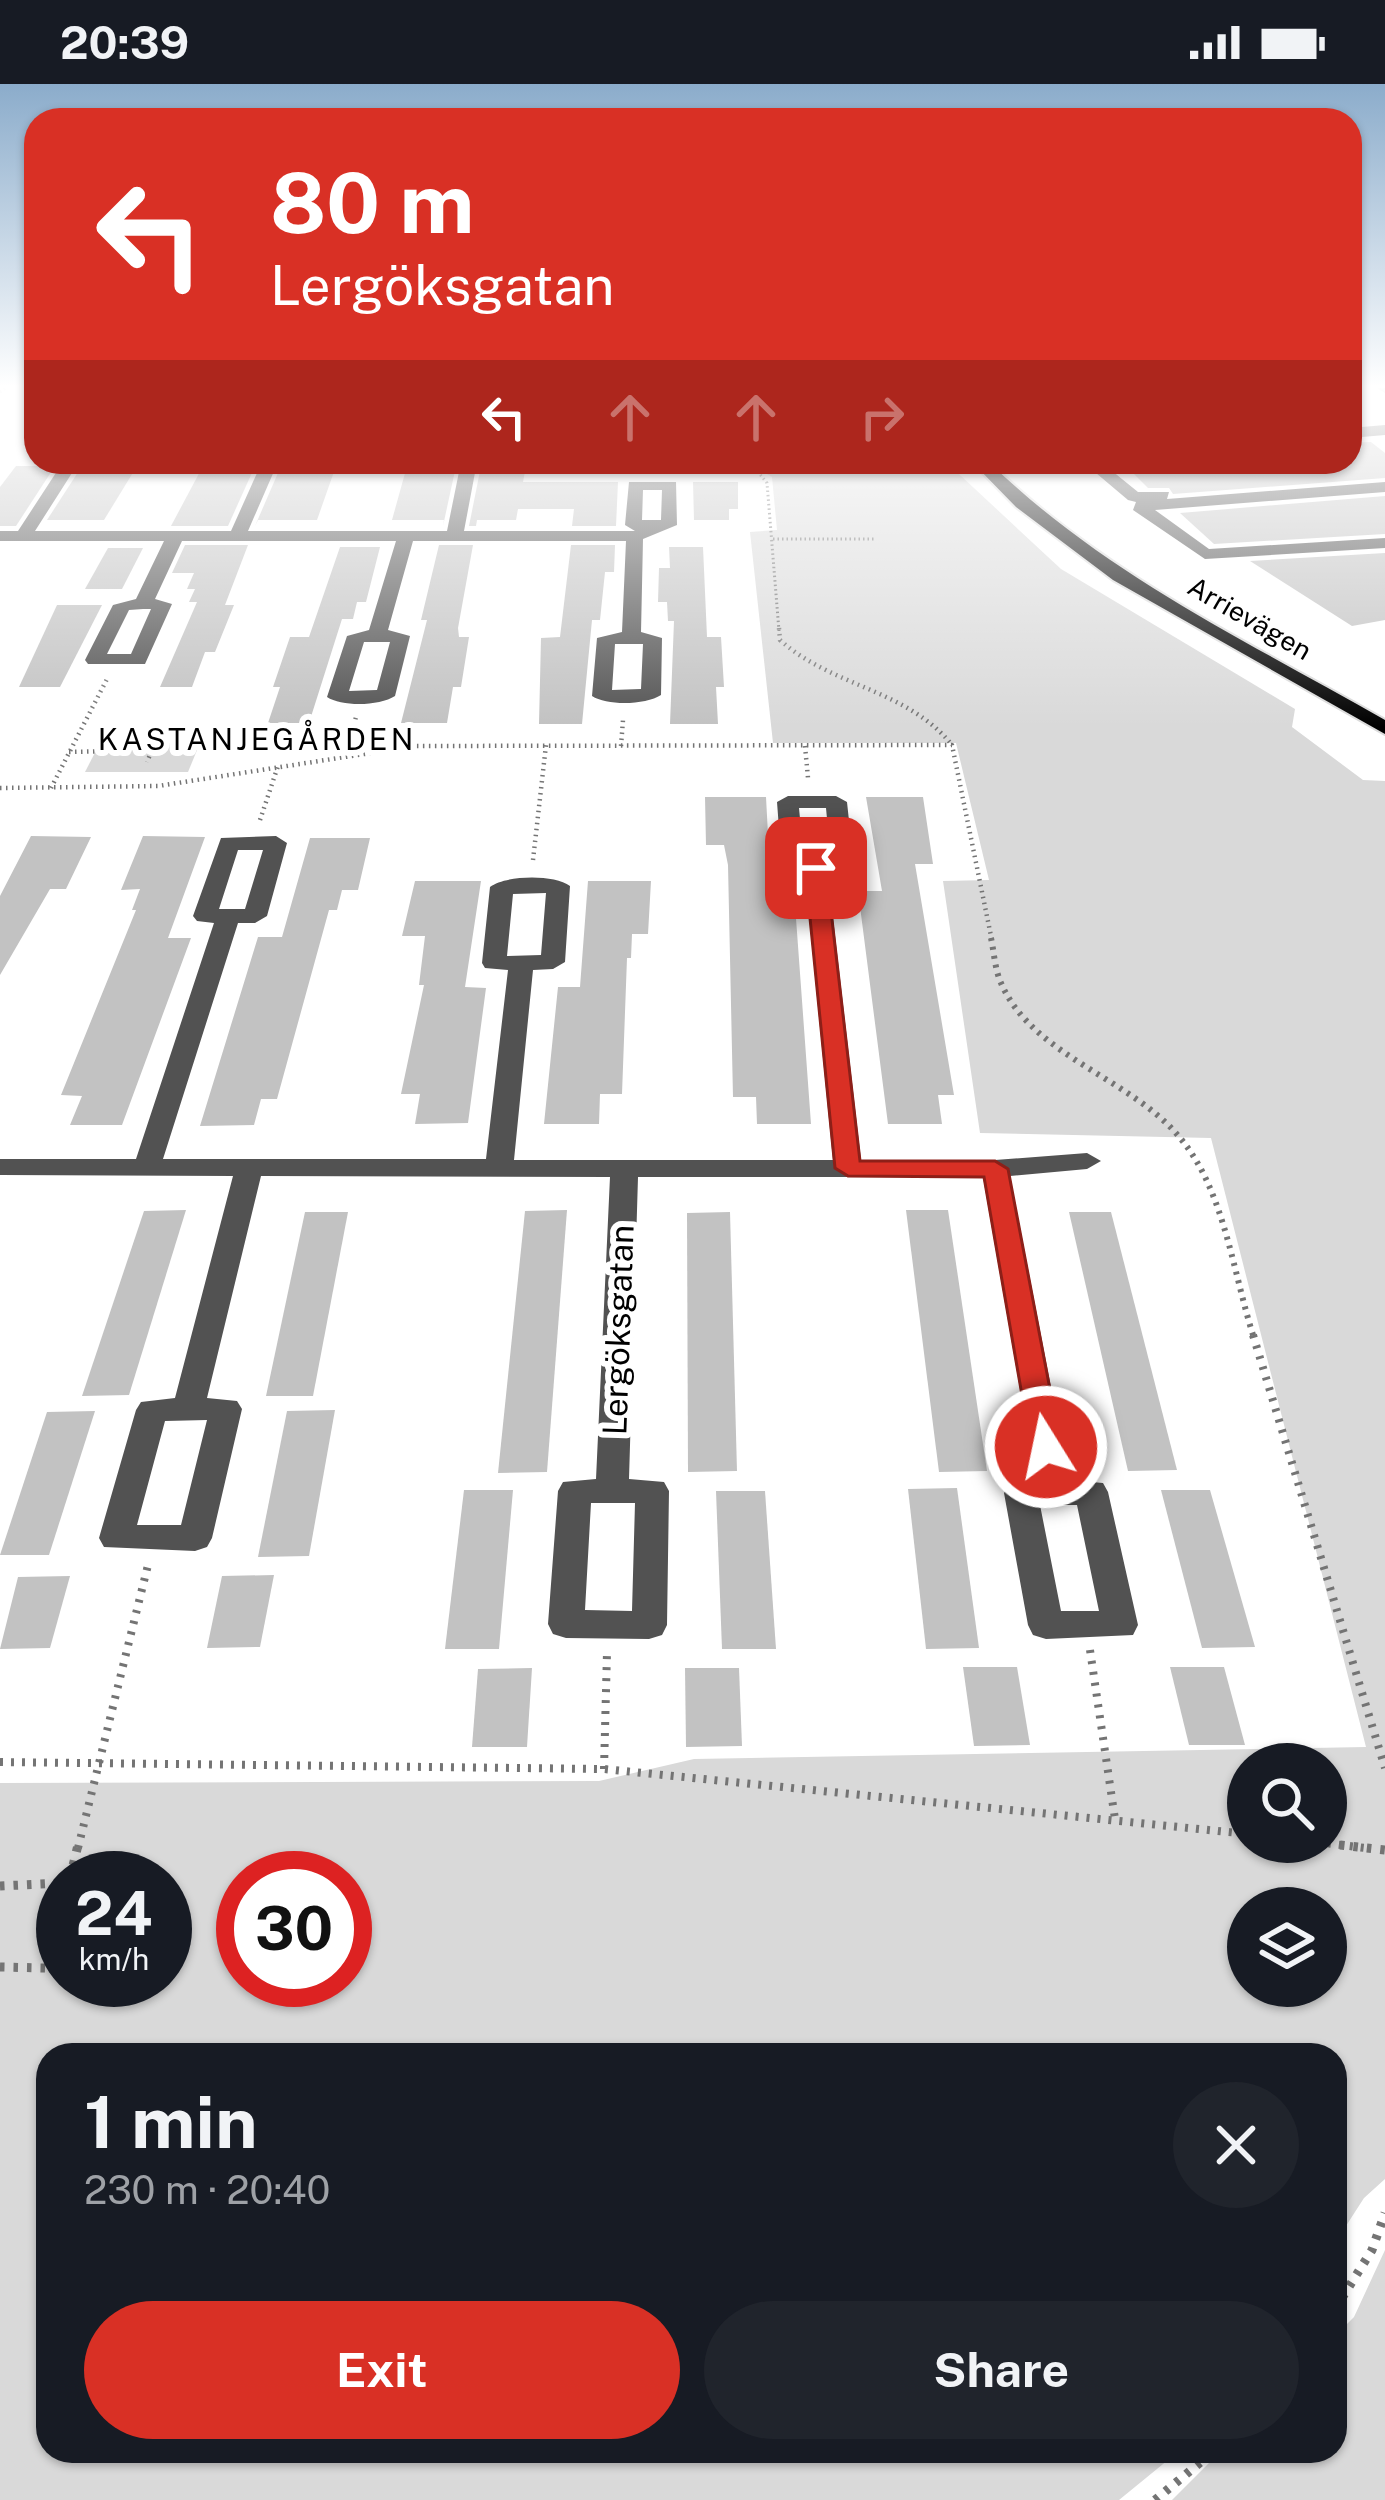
<!DOCTYPE html>
<html lang="en">
<head>
<meta charset="utf-8">
<style>
	body { margin:0; font-family:"Public Sans",sans-serif; background:#20242c; color:#f1f3f6; height:100vh; display:flex; flex-direction:column; font-size:45px; white-space:nowrap }
	* { box-sizing:border-box; margin:0 }
	p { font-size:39px; color:#9ea1a6 }
	.icon { flex:none; width:66px; height:66px; fill:none; stroke:currentColor; stroke-width:2; stroke-linecap:round; stroke-linejoin:round }
	.map { position:relative; flex:1; overflow:hidden }
	.details { position:absolute; left:36px; top:1959px; width:1311px; height:420px; display:flex; flex-direction:column; background:#171b24; border-radius:36px; box-shadow:0 3px 9px #0004 }
	.details>* { flex:none }
	.hud { position:absolute; left:24px; top:24px; width:1338px; height:366px; border-radius:36px; box-shadow:0 3px 9px #0004; background:#d93025; color:#fff; overflow:hidden }
	.fabs { position:absolute; left:1227px; top:1659px; display:grid; gap:24px }
	.fabs a { display:grid; place-items:center; width:120px; height:120px; border-radius:50%; background:#171b24; box-shadow:0 3px 9px #0004; font-size:60px }
	.speed { position:absolute; left:36px; top:1767px; display:flex; gap:24px; font-size:60px; font-weight:700; text-align:center }
	.speed>* { display:grid; place-content:center; width:156px; height:156px; border-radius:50%; background:#171b24; box-shadow:0 3px 9px #0004; line-height:1 }
	.speed small { font-size:30px; font-weight:400 }
	.speed .limit { border:18px solid #d22; background:#fff; color:#111 }
	.pin { position:absolute; display:grid; place-items:center; width:102px; height:102px; color:#fff; margin:-51px; border-radius:24px; box-shadow:0 6px 18px #0006 }
	.me { position:absolute; width:132px; margin:-66px; rotate:350deg; stroke-linejoin:round; filter:drop-shadow(0 0 9px #0008) }
	.turn { display:flex; align-items:center; gap:42px; height:252px; padding:0 48px; font-size:54px }
	.turn .icon { width:156px; height:156px; stroke-width:2.5 }
	.turn b { display:block; font-size:84px; line-height:102px }
	.lanes { display:flex; align-items:center; height:114px; padding:0 48px; background:#0003; justify-content:center; gap:60px; direction:ltr }
	.lanes .off { opacity:.35 }
	.round { display:grid; place-items:center; flex:none; width:126px; height:126px; border-radius:63px; background:#20242c }
	.overview { display:flex; align-items:center; justify-content:space-between; height:204px; padding:0 48px }
	h1 { font-size:72px; font-weight:700; line-height:90px }
	.button { display:flex; gap:24px; margin-top:auto; padding:24px 48px }
	.button a { flex:1; height:138px; border-radius:72px; background:#d93025; color:#fff; font-size:48px; font-weight:700; line-height:138px; text-align:center }
	.button a+a { background:#20242c; color:#f1f3f6 }
	.status { display:flex; justify-content:space-between; align-items:center; height:84px; padding:0 60px; background:#171b24; direction:ltr }
	.status svg { height:33px; fill:currentColor }
	.map>svg:first-child { display:block }
	.green { fill:#d9d9d9; fill-rule:evenodd }
	.building { fill:#c2c2c2 }
	.lines { fill:none; stroke-linecap:round; stroke-linejoin:round }
	.major-casing { stroke:#dbdbdb; stroke-width:4 }
	.path-far4 { stroke:#747474; stroke-width:3; stroke-dasharray:1.5 3; stroke-linecap:butt }
	.path-far3 { stroke:#747474; stroke-width:4.5; stroke-dasharray:1.5 4.5; stroke-linecap:butt }
	.path-far2 { stroke:#747474; stroke-width:6; stroke-dasharray:3 6; stroke-linecap:butt }
	.path-far1 { stroke:#747474; stroke-width:8; stroke-dasharray:3 8; stroke-linecap:butt }
	.path { stroke:#747474; stroke-width:9; stroke-dasharray:4.5 9; stroke-linecap:butt }
	.minor { fill:#525252; fill-rule:evenodd }
	.major { fill:#000; fill-rule:evenodd }
	.route { fill:#d93025; stroke:#8d1f18; stroke-width:3 }
	.labels { text-anchor:middle; dominant-baseline:central; stroke-width:12; stroke-linejoin:round; paint-order:stroke }
	.far-street-label { font-size:27px; fill:#000; stroke:#fff }
	.far-neighbourhood-label { font-size:30px; letter-spacing:3px; fill:#000; stroke:#fff }
	.street-label { font-size:33px; fill:#000; stroke:#fff }
</style>
</head>
<body>
<div class="status"><b>20:39</b><svg viewBox="0 0 49 12"><path d="M0 12V9h3v3zM5 12V6h3v6zM10 12V3h3v9zM15 12V0h3v12zM26 1h20v11H26zM47 4h2v5h-2z"/></svg></div>
<div class="map">
<svg width="1385" height="2416" viewBox="0 0 1385 2416">
	<rect width="100%" height="100%" fill="#fff"/>
	<g class="green">
		<path d="M747,378H946L1061,485L1295,625L1292,643L1363,696L1385,697V2095L1364,2114L1335,2159V1971H48V2367H1179L1119,2416H0V1699L599,1697L694,1675L1366,1663L1211,1054L980,1049L943,797L989,796L956,659H773L750,448L777,446L772,393ZM1326,1680V1758H1248V1680ZM63,1794H165V1896H63ZM345,1794V1896H243V1794ZM1326,1824V1902H1248V1824Z"/>
		<polygon points="100,659 200,659 188,688 85,688"/>
		<polygon points="1385,2166 1385,2416 1172,2416 1221,2367 1335,2367 1335,2252 1354,2233"/>
	</g>
	<g class="building">
		<polygon points="1371,358 1385,369 1385,394 1173,410 1169,404 1148,404 1122,378 1350,378 1350,359"/>
		<polygon points="16,382 55,382 16,442 0,442 0,403"/>
		<polygon points="82,382 137,382 104,436 47,436"/>
		<polygon points="203,382 255,382 228,442 171,442"/>
		<polygon points="281,382 336,382 317,436 258,436 255,442"/>
		<polygon points="407,382 456,382 443,442 444,436 392,436"/>
		<polygon points="481,382 526,382 523,398 618,398 616,442 572,442 574,425 518,425 516,436 477,436 476,442 469,442"/>
		<polygon points="693,398 738,398 738,425 729,425 729,436 694,436"/>
		<polygon points="1385,412 1385,450 1214,460 1180,429"/>
		<polygon points="185,461 248,461 225,521 234,521 215,568 205,568 192,603 160,603 197,518 189,518 195,505 187,505 194,489 172,489"/>
		<polygon points="439,461 473,461 458,544 459,553 469,553 461,603 453,603 447,639 401,639 427,536 421,536"/>
		<polygon points="571,461 615,461 614,488 605,488 600,536 592,536 582,640 539,640 541,554 560,553"/>
		<polygon points="340,463 380,463 366,518 357,518 353,535 342,535 309,639 268,639 280,603 273,603 290,553 309,553"/>
		<polygon points="669,463 703,463 707,553 721,553 724,603 716,603 718,640 670,640 674,537 668,537 667,518 658,518 659,484 670,484"/>
		<polygon points="108,464 143,464 122,505 85,505"/>
		<polygon points="1385,469 1385,536 1352,542 1250,477"/>
		<polygon points="57,521 102,521 60,603 19,603"/>
		<polygon points="705,713 766,713 771,807 794,807 811,1040 757,1040 756,1013 733,1013 728,781 724,761 706,761"/>
		<polygon points="866,713 923,713 933,780 915,780 954,1011 938,1011 942,1040 888,1040 858,807 882,807"/>
		<polygon points="31,752 91,753 66,805 50,805 0,891 0,812"/>
		<polygon points="143,752 205,753 168,854 191,854 122,1041 70,1041 82,1012 61,1011 136,826 132,826 140,805 121,806"/>
		<polygon points="310,754 370,754 358,806 342,806 337,826 329,826 277,1015 261,1015 254,1041 200,1042 258,853 282,853"/>
		<polygon points="415,797 481,797 465,903 486,904 468,1039 415,1040 420,1010 401,1010 424,901 419,901 425,852 402,852"/>
		<polygon points="588,797 651,797 648,850 632,850 631,874 627,874 622,1010 600,1010 599,1040 544,1040 558,903 580,903"/>
		<polygon points="186,1126 129,1311 82,1312 144,1127"/>
		<polygon points="567,1126 547,1388 498,1389 525,1127"/>
		<polygon points="906,1126 948,1126 987,1387 939,1388"/>
		<polygon points="305,1128 348,1128 313,1312 266,1312"/>
		<polygon points="730,1128 737,1387 688,1388 687,1129"/>
		<polygon points="1069,1128 1111,1128 1177,1386 1128,1387"/>
		<polygon points="335,1326 309,1472 258,1473 287,1327"/>
		<polygon points="95,1327 49,1471 0,1471 47,1328"/>
		<polygon points="957,1404 979,1564 926,1565 908,1405"/>
		<polygon points="464,1406 513,1406 499,1565 445,1565"/>
		<polygon points="1161,1406 1210,1406 1255,1563 1202,1564"/>
		<polygon points="716,1407 765,1407 776,1565 722,1565"/>
		<polygon points="274,1491 260,1563 207,1564 222,1492"/>
		<polygon points="70,1492 50,1564 0,1565 18,1493"/>
		<polygon points="963,1583 1017,1583 1030,1661 974,1662"/>
		<polygon points="1170,1583 1224,1583 1245,1661 1189,1661"/>
		<polygon points="532,1584 527,1663 472,1663 478,1585"/>
		<polygon points="685,1584 739,1584 742,1662 686,1663"/>
	</g>
	<g class="lines">
		<g class="major-casing">
			<path id="major" d="M972,378H989C1104,490 1247,557 1385,636V650L1113,496L1016,423Z"/>
		</g>
		<g class="path-far4">
			<polyline points="0,308 6,304"/>
			<polyline points="737,378 758,388 767,399 779,547"/>
			<polyline points="773,455 876,455"/>
		</g>
		<g class="path-far3">
			<path d="M779,544L780,556C832,603 907,605 952,661"/>
			<polyline points="621,662 623,636"/>
			<polyline points="805,662 808,694"/>
			<polyline points="69,668 152,666 147,678"/>
			<polyline points="346,670 356,633"/>
			<polyline points="0,704 158,702 416,662 952,661 992,857"/>
			<polyline points="51,704 107,595"/>
			<polyline points="260,736 278,682"/>
			<polyline points="533,776 546,661"/>
		</g>
		<path class="path-far2" d="M991,854C994,868 995,886 1001,899C1033,973 1132,994 1181,1055C1225,1108 1233,1190 1254,1254"/>
		<g class="path-far1">
			<polyline points="1253,1251 1385,1684"/>
			<polyline points="1090,1566 1115,1735"/>
			<polyline points="0,1678 604,1685 1248,1750"/>
			<polyline points="604,1685 607,1568"/>
			<polyline points="1317,1758 1365,1764"/>
			<polyline points="78,1764 148,1481"/>
		</g>
		<g class="path">
			<polyline points="1340,1761 1385,1766"/>
			<polyline points="70,1794 78,1761"/>
			<polyline points="0,1802 63,1799"/>
			<polyline points="0,1883 45,1884 63,1821"/>
			<polyline points="1335,2225 1372,2166 1385,2129"/>
			<polyline points="1155,2416 1214,2367"/>
		</g>
		<g class="minor">
			<polygon points="1377,304 1385,304 1385,309"/>
			<polygon points="1385,341 1385,351 1350,354 1350,344"/>
			<path d="M63,378H79L35,447H231L262,378H278L248,447H447L461,378H477L464,447H635L625,441L629,398H676L677,441L643,455L641,548L662,554L661,611C646,621 607,622 592,612L597,554L622,548L626,457H413L388,546L410,552L395,612C380,622 342,623 327,613L347,552L369,546L396,457H182L155,515L172,520L145,580H88L85,576L113,521L136,515L164,457H0V447H18ZM643,406H662L661,436H642ZM143,525H151L131,570H107L129,526ZM364,558H390L377,606L349,607ZM615,560H643L641,605L612,606Z"/>
			<polygon points="1083,378 1101,378 1138,408 1169,408 1167,415 1385,398 1385,408 1155,426 1209,465 1385,454 1385,464 1205,475 1133,426 1136,418 1128,416"/>
			<path d="M788,712H836L847,718L854,784L851,789L828,791L861,1076H995L1087,1069L1101,1077L1087,1085L1010,1092L1069,1396L1103,1399L1108,1408L1138,1541L1133,1551L1046,1555L1033,1551L1028,1541L1004,1409L1009,1400L1036,1397L983,1093H638L629,1395L664,1398L669,1407L667,1541L662,1551L649,1555L566,1554L553,1550L548,1540L558,1407L563,1398L596,1395L610,1093L261,1092L207,1314L237,1317L242,1325L212,1454L207,1463L195,1467L104,1463L99,1454L136,1326L141,1318L175,1314L233,1092L0,1091V1075H136L214,839L197,837L193,832L221,754L276,752L287,759L267,832L255,839H238L163,1075H486L508,886L485,884L482,879L490,803C506,791 554,790 570,802L565,878L553,885L533,886L514,1076H833L805,791L785,789L782,784L777,718ZM799,724H826L831,777H804ZM238,766H263L245,825H219ZM546,809L541,871L507,872L513,810ZM207,1336L181,1441H137L165,1337ZM591,1419H635L632,1527L585,1526ZM1040,1421H1077L1099,1527H1061Z"/>
		</g>
		<use href="#major" class="major"/>
	</g>
	<linearGradient id="sky" x2="0" y2="1"><stop stop-color="#8baccb"/><stop offset="0.47" stop-color="#fff"/><stop offset="1" stop-color="#fff" stop-opacity="0"/></linearGradient>
	<rect width="1385" height="643" fill="url(#sky)"/>
	<polygon class="route" points="816,778 826,784 860,1077 995,1077 1008,1085 1061,1363 1057,1370 1036,1370 1031,1363 984,1093 848,1092 835,1084 805,784"/>
	<g class="labels">
		<g class="far-street-label">
			<text transform="translate(1250 534) rotate(30)">Arrievägen</text>
		</g>
		<g class="far-neighbourhood-label">
			<text x="257" y="655">KASTANJEGÅRDEN</text>
		</g>
		<g class="street-label">
			<text transform="translate(618 1246) rotate(-88)">Lergöksgatan</text>
		</g>
	</g>
</svg>
<div class="fabs">
<a><svg class="icon" aria-label="search" viewBox="0 0 24 24"><circle cx="10" cy="10" r="6"/><path d="M15 15l6 6"/></svg></a>
<a><svg class="icon" aria-label="layers" viewBox="0 0 24 24"><path d="M12 4l9 5-9 5-9-5zM3 14l9 5 9-5"/></svg></a>
</div>
<div class="speed"><div>24<small>km/h</small></div><div class="limit">30</div></div>
<div class="pin" style="left:816px;top:784px;background:#d93025"><svg class="icon" aria-label="arrive" viewBox="0 0 24 24"><path d="M6 21V4h12l-3 4 3 4H6"/></svg></div>
<svg class="me" style="left:1046px;top:1363px" viewBox="-20 -20 40 40"><circle r="17" fill="#d93025" stroke="#fff" stroke-width="3"/><path d="M0-11L8 9 0 5-8 9z" fill="#fff"/></svg>
<div class="hud">
<div class="turn"><svg class="icon" aria-label="left" viewBox="0 0 24 24"><path d="M17 20v-9H6M10 6l-5 5 5 5"/></svg><div><b>80 m</b>Lergöksgatan</div></div>
<div class="lanes"><svg class="icon" aria-label="left" viewBox="0 0 24 24"><path d="M17 20v-9H6M10 6l-5 5 5 5"/></svg><svg class="icon off" aria-label="ahead" viewBox="0 0 24 24"><path d="M12 20V5M6 11l6-6 6 6"/></svg><svg class="icon off" aria-label="ahead" viewBox="0 0 24 24"><path d="M12 20V5M6 11l6-6 6 6"/></svg><svg class="icon off" aria-label="right" viewBox="0 0 24 24"><path d="M7 20v-9h11M14 6l5 5-5 5"/></svg></div>
</div>
<section class="details">
<div class="overview"><div><h1>1 min</h1><p>230 m · 20:40</p></div><a class="round"><svg class="icon" aria-label="close" viewBox="0 0 24 24"><path d="M6 6l12 12M18 6L6 18"/></svg></a></div>
<div class="button"><a>Exit</a><a>Share</a></div>
</section>
</div>
</body>
</html>
